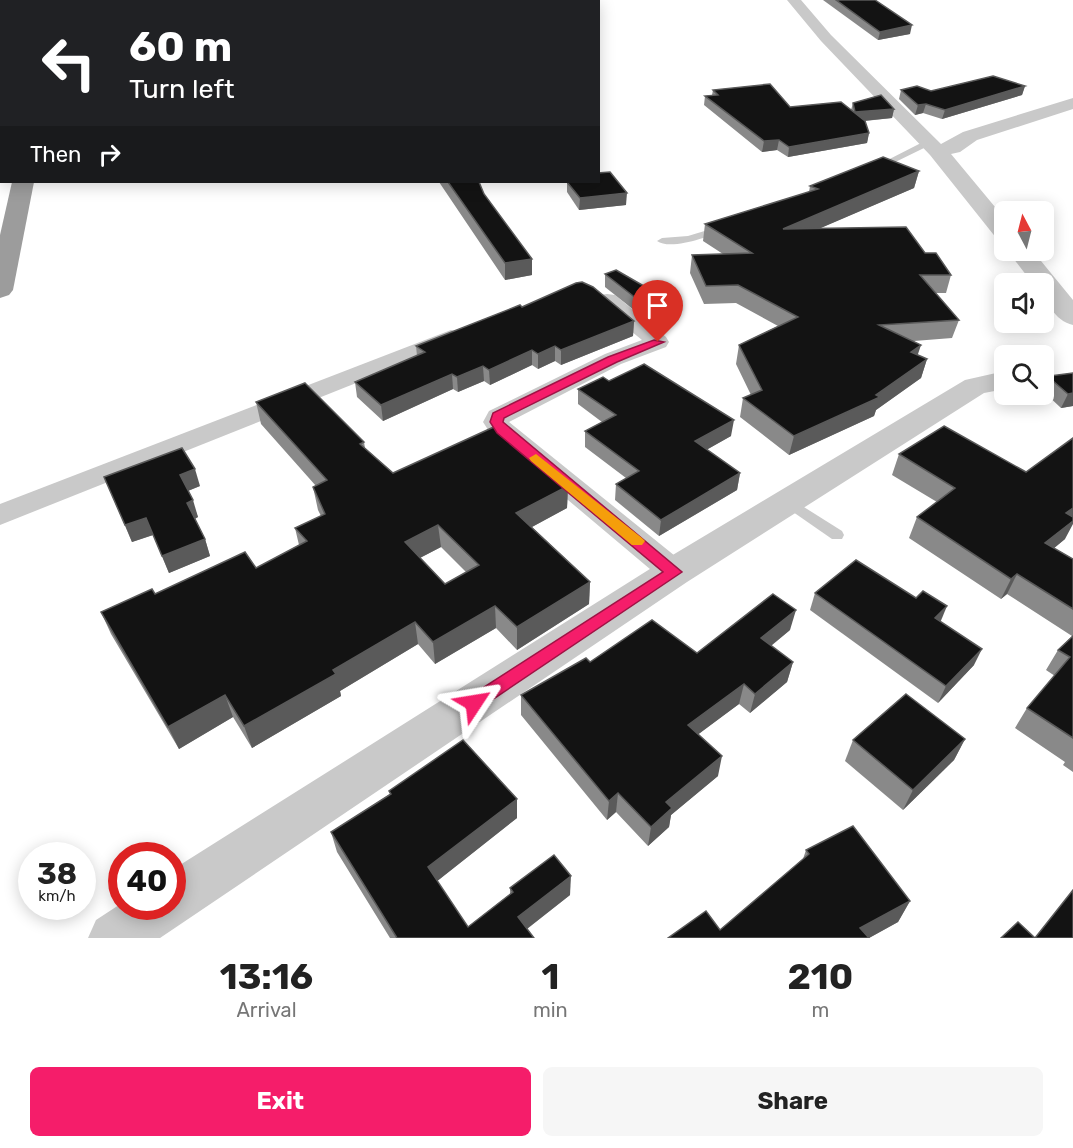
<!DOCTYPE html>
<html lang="en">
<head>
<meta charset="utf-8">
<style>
	body { margin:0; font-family:Rubik,sans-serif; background:#f6f6f6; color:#222; height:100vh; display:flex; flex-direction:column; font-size:22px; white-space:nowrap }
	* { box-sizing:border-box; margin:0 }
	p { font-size:20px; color:#767676 }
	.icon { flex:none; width:33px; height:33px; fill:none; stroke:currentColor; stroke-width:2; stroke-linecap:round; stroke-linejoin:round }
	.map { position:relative; height:938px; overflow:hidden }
	.sheet { display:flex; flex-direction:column; background:#fff; flex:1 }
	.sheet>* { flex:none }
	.banner { position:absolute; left:0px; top:0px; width:600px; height:183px; box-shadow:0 3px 15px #0003; background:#202124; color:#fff; overflow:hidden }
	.needle { width:39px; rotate:353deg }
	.buttons { position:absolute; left:994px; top:201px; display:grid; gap:12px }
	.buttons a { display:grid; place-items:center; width:60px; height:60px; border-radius:9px; background:#fff; box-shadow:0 3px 15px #0003; font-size:30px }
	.speed { position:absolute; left:18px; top:842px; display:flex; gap:12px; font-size:30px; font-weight:700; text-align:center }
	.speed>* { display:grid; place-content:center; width:78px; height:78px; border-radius:50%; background:#fff; box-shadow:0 3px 15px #0003; line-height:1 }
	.speed small { font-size:15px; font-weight:400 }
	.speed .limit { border:9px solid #d22; background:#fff; color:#111 }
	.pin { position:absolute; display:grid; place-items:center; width:51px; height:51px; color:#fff; margin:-62px -26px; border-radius:50% 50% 50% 0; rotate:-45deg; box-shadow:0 0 6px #0007 }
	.pin .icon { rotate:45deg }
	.me { position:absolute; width:66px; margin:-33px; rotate:57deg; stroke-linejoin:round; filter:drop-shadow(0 0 4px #0008) }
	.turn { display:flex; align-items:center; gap:21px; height:126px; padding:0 30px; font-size:27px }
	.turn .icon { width:78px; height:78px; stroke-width:2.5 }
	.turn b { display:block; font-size:42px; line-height:51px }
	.then { display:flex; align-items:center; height:57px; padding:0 30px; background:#0003; gap:12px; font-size:22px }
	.eta { display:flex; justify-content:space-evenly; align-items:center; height:102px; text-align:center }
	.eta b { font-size:36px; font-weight:700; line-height:42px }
	.cta { display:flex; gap:12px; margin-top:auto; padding:12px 30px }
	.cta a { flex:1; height:69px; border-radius:9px; background:#f51d6a; color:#fff; font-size:24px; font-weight:700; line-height:69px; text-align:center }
	.cta a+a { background:#f6f6f6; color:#222 }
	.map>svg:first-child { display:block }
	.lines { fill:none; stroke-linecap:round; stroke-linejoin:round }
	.service { fill:#c9c9c9; fill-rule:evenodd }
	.minor { fill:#c9c9c9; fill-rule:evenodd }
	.tertiary { fill:#c9c9c9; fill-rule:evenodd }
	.trunk { fill:#9c9c9c; fill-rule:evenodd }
	.wall { fill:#898989; fill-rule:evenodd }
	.shaded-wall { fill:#5a5a5a }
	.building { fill:#131313; stroke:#5a5a5a; stroke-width:1.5; fill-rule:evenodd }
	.route { fill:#f51d6a; stroke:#9f1345; stroke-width:1.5 }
	.slow { fill:#f59e0b }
</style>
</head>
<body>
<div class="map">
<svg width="1073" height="938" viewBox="0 0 1073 938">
	<rect width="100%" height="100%" fill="#fff"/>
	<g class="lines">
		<g class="service">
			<polygon points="139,0 228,0 229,1 137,2"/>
			<polygon points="932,143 936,145 935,147 924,148 879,170 872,168 919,144"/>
			<path d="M721,226L726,229L724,231C709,236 671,251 657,241L662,238L688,236Z"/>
			<polygon points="788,497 842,531 844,535 842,539 832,539 783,505 781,502"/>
		</g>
		<g class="minor">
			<polygon points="607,294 615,295 666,337 669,342 666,347 621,364 509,422 685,564 689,572 685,580 674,583 663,580 492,436 483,422 489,411 605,354 642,340 599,305 596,300 599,295"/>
			<polygon points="451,330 459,332 462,337 459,342 0,525 0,504"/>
		</g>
		<g class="tertiary">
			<polygon points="787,0 801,0 831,35 941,144 963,132 1073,98 1073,109 977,140 960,152 951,154 1005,219 1005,241 997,239 930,155 821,41"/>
			<path d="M1007,250H1032L1073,300V325C1055,321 1044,301 1044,284H1033Z"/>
			<polygon points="1005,371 1005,389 984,393 687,582 160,938 88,938 96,920 122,903 122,906 172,906 172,870 661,562 965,380"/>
		</g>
		<g class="trunk">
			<polygon points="63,0 77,0 62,2"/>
			<polygon points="12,182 34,182 13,290 9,295 0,298 0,235"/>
		</g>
	</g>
	<g class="wall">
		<polygon points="823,0 875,0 910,34 878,40"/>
		<polygon points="1025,86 1022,95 942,119 923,113 915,115 899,99 901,90 931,91"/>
		<polygon points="713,90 790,107 851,110 853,103 894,109 892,118 865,121 869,133 867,143 788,157 777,150 762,152 704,105 705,96 712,95"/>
		<polygon points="919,171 914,188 820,228 925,253 951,275 946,293 935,293 959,320 952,338 914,341 918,355 927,359 921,378 876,410 874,416 789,455 740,417 743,398 751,395 736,364 739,345 778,326 736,303 704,304 690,273 692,255 723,254 703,241 705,224 809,192 810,186"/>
		<polygon points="439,182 479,182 484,194 532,275 505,280"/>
		<polygon points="567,182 626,205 579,210 567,192"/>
		<polygon points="605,274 675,304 673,317 654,326 605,287"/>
		<polygon points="522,307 634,321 633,336 561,365 555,361 538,369 532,365 490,385 484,381 458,392 453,389 383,421 357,397 355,382 417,356 416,346"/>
		<polygon points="1073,373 1073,406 1061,408 1044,392 1044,375 1045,374 1050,376"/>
		<polygon points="609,381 731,436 706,450 740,473 737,490 659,536 615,500 616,484 626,478 585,447 585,431 602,422 578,404 578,389"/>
		<path d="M256,402L364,442L365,448L393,473L568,486L567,508L532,527L590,582L589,604L517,650L496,628L435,664L418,644L340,691L341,696L252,748L233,717L179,749L111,634L101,612L155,594L256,568L299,545L295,528L321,516L318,510L313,487L316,486L261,424ZM441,547L466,572L445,584L420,558Z"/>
		<polygon points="899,454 1065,539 1054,548 1073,559 1073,772 1063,765 1065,762 1015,728 1027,708 1055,676 1046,670 1058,650 1072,636 1007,594 1001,599 909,538 917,517 937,502 892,475"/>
		<polygon points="104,477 200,486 188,491 198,517 195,519 205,539 210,556 169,573 153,535 132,542"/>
		<polygon points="815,593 916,598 940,621 974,665 938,703 810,610"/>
		<polygon points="790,630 771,646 793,662 787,682 750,713 739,704 698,734 718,776 671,815 669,827 648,846 616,812 607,820 521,715 521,695 590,662 697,653"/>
		<polygon points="965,739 954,760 903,810 845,761 853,740"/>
		<polygon points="389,791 517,799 517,818 437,881 468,927 510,894 510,888 570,895 527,929 534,938 390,938 337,852 331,832 390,794"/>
		<polygon points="806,850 910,901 898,922 869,938 720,930 803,859"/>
	</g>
	<g class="shaded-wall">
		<polygon points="912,25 910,34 878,40 880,32"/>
		<polygon points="1025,86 1022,95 942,119 945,110"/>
		<polygon points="926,104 923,113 915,115 918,105"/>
		<polygon points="894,109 892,118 852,122 855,112"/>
		<polygon points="869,133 867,143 788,157 789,147"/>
		<polygon points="779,140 777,150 762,152 764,141"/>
		<polygon points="919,171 914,188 779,246 783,229"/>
		<polygon points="627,193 626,205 579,210 580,198"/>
		<polygon points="532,259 532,275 505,280 505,263"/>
		<polygon points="675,304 673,317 654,326 655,313"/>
		<polygon points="634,321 633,336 561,365 561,350"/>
		<polygon points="921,345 915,363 911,352"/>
		<polygon points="555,346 555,361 538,369 538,354"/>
		<polygon points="532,350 532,365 490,385 489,370"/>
		<polygon points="927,359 921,378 876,410 874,416 789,455 794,436 876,395"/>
		<polygon points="483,366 484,381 458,392 457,377"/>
		<polygon points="452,374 453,389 383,421 381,405"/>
		<polygon points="1073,393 1073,406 1061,408 1068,394"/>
		<polygon points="734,420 731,436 692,458 695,441"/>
		<polygon points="195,469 200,486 185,492 180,475"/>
		<polygon points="740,473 737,490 659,536 661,520"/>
		<polygon points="568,486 567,508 517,535 516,513"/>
		<polygon points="193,500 198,517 192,520 187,503"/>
		<polygon points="1073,508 1073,520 1066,513"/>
		<polygon points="146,518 153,535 132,542 125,525"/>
		<polygon points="1073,521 1073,524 1065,539 1035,564 1045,543"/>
		<polygon points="438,525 441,547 408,564 405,542"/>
		<polygon points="205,539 210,556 169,573 162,556"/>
		<polygon points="1017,574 1007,594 1001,599 1011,579"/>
		<polygon points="590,582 589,604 517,650 517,627"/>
		<polygon points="495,606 496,628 435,664 433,642"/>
		<polygon points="947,606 940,623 935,618"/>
		<polygon points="796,610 790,630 756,658 761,638"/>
		<polygon points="415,622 418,644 340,691 341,696 252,748 244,726 333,670"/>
		<polygon points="982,649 974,665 938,703 946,686"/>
		<polygon points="793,662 787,682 750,713 755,694"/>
		<polygon points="744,684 739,704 684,745 688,725"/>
		<polygon points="225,695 233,717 179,749 168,727"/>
		<polygon points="965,739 954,760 903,810 913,790"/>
		<polygon points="722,756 718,776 671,815 669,827 648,846 651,827 666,802"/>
		<polygon points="618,793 616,812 607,820 609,801"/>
		<polygon points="517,799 517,818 431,886 428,867"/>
		<polygon points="571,876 570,895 519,935 518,917"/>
		<polygon points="910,901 898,922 869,938 860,928"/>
	</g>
	<g class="building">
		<polygon points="210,0 350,0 349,2 209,2"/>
		<polygon points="836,0 875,0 912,25 880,32"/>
		<polygon points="993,76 1025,86 945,110 926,104 918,105 901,90 917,86 931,91"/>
		<polygon points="770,84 790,107 841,102 865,121 869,133 789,147 779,140 764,141 705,96 718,95 713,90"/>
		<polygon points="881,95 894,109 855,112 853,103"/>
		<polygon points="883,157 919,171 783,229 906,227 925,253 936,253 951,275 920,275 959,320 879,325 921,345 911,352 927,359 876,395 880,397 794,436 743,398 762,390 739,345 798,317 738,285 706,286 692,255 752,253 705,224 818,189 810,186"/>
		<polygon points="610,172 627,193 580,198 567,182 598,182 598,173"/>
		<polygon points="448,182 479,182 484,194 532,259 505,263"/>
		<polygon points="616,270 675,304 655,313 605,274"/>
		<polygon points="582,282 593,287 634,321 561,350 555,346 538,354 532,350 489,370 483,366 457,377 452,374 381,405 355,382 425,352 416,346 520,305 522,307 576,283"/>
		<polygon points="644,364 734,420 695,441 740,473 661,520 616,484 639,471 585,431 616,415 578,389 603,377 609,381"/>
		<polygon points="1073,373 1073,393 1068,394 1045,374 1050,376"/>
		<path d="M305,383L364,442L360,444L393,473L496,426L568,486L516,513L590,582L517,627L495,606L433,642L415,622L333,670L336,674L244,726L225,695L168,727L101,612L152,589L155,594L245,552L256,568L307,541L295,528L325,514L313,487L327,480L256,402ZM438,525L479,565L445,584L405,542Z"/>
		<polygon points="944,426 1026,472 1073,438 1073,508 1066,513 1073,517 1073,521 1045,543 1073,559 1073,609 1017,574 1011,579 917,517 955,488 899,454"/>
		<polygon points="182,448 195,469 180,475 193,500 187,503 205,539 162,556 146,518 125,525 104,477"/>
		<polygon points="856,560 916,598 923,591 947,606 935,618 982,649 946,686 815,593"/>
		<polygon points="773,594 796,610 761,638 793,662 755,694 744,684 688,725 722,756 666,802 672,808 651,827 618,793 609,801 521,695 586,658 590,662 652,620 697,653"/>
		<polygon points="1073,636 1073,738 1027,708 1070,657 1058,650"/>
		<polygon points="906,694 965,739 913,790 853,740"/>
		<polygon points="463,740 517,799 428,867 468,927 513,892 510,888 554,855 571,876 518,917 534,938 397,938 331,832 391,794 389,791"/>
		<polygon points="853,826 910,901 860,928 869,938 668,938 706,911 720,930 809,854 806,850"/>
		<polygon points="1073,890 1073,938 1035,938"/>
		<polygon points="1018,922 1035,938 1001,938"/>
	</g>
	<polygon class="route" points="654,340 664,342 617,362 504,418 503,422 682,572 480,708 474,711 467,708 465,703 467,698 663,572 497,433 490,422 493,413 608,357"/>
	<polygon class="slow" points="536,454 642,538 645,541 642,545 632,545 531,461 529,458"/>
</svg>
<div class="buttons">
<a><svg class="needle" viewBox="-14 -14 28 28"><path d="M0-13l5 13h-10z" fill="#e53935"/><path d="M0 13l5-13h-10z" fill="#767676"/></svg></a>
<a><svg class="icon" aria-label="sound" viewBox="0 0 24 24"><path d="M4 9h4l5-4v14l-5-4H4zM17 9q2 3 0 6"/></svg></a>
<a><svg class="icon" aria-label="search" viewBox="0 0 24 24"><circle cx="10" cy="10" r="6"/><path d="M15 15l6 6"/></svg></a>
</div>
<div class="speed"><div>38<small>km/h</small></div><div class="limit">40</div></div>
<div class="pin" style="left:658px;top:342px;background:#d93025"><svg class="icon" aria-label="arrive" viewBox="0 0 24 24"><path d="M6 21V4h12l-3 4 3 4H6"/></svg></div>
<svg class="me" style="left:474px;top:703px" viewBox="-20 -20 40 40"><path d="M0-17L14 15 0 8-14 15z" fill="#f51d6a" stroke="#fff" stroke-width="4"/></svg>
<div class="banner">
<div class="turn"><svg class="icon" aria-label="left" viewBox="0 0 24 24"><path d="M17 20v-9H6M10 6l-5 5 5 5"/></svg><div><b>60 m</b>Turn left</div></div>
<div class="then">Then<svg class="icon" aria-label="right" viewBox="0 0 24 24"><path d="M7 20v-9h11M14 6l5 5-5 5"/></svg></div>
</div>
</div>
<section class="sheet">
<div class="eta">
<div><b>13:16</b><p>Arrival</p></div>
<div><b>1</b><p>min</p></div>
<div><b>210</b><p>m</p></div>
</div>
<div class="cta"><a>Exit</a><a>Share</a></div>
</section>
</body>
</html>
